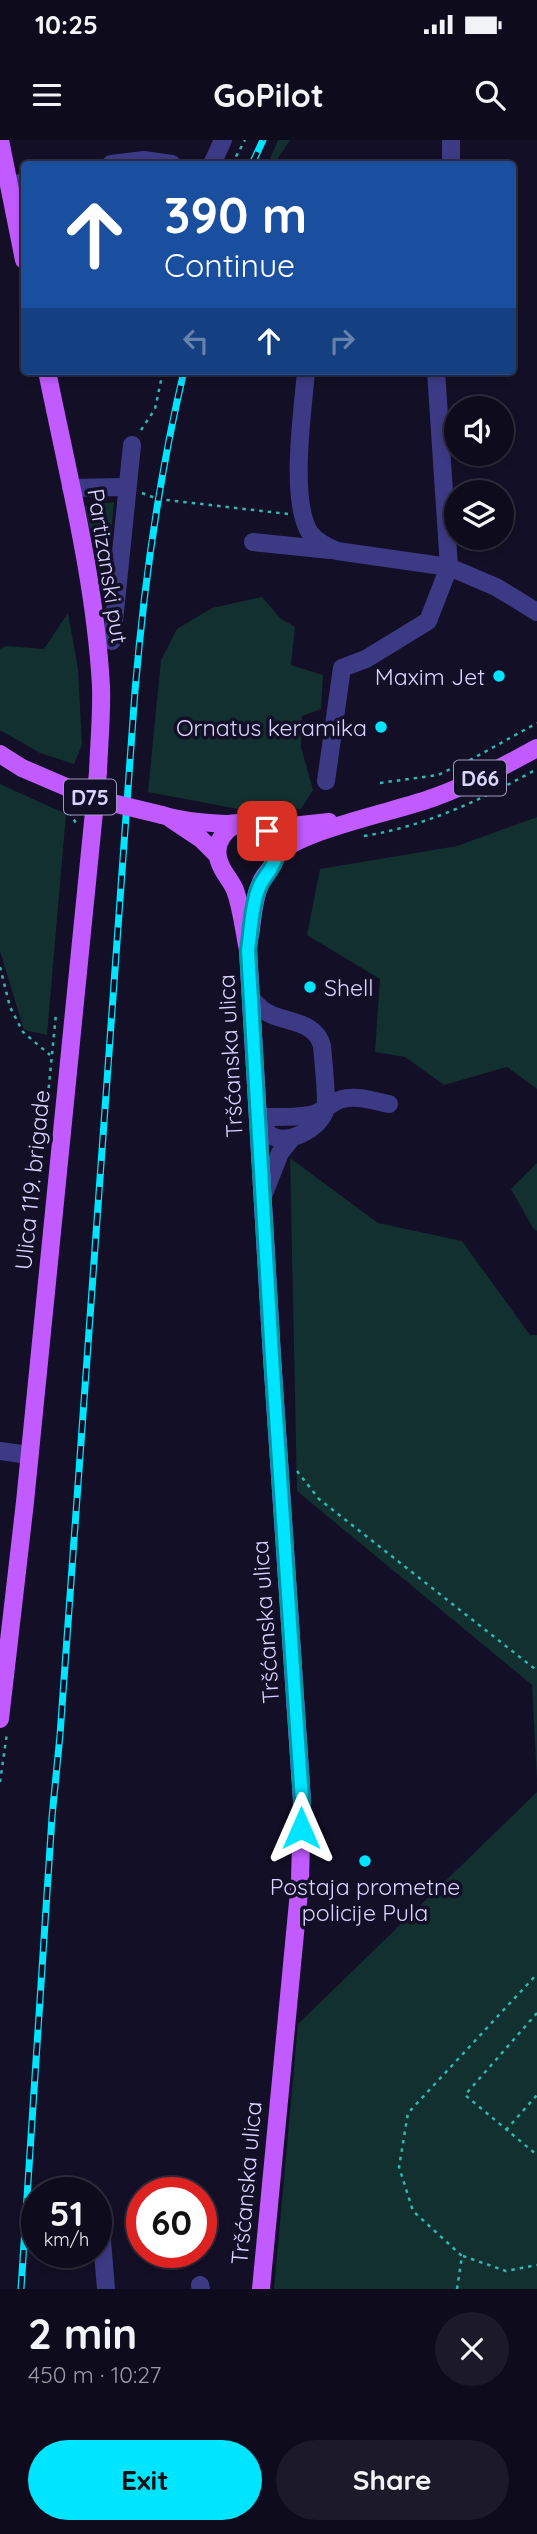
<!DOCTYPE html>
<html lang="en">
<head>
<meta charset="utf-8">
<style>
	body { margin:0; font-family:Quicksand,sans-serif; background:#1c1929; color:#f1f3f6; height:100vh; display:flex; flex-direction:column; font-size:26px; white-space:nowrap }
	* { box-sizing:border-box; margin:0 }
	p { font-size:23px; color:#9b9ba3 }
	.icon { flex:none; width:38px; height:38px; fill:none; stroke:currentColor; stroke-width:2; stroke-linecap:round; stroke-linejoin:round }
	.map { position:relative; height:2149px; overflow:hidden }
	.sheet { display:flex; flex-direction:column; background:#0e0b1c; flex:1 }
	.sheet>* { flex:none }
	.banner { position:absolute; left:21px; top:21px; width:495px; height:214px; border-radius:7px; box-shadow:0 4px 10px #0003,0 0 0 2px #2e2b3b; background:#1a4fa0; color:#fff; overflow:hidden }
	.tools { position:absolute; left:444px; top:256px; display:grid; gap:14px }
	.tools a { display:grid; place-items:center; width:70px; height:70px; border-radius:50%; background:#0e0b1c; box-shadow:0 4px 10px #0003,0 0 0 2px #2e2b3b; font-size:35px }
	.speed { position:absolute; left:21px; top:2037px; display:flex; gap:14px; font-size:35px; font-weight:700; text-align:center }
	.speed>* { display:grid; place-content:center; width:91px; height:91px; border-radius:50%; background:#0e0b1c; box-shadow:0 4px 10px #0003,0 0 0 2px #2e2b3b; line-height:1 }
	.speed small { font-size:18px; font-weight:400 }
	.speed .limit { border:10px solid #d22; background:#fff; color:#111 }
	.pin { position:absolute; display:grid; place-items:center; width:60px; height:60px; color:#fff; margin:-30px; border-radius:14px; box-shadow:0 4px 10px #0006 }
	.me { position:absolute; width:77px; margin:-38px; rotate:0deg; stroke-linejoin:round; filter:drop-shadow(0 0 5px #0008) }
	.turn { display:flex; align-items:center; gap:24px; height:147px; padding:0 28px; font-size:32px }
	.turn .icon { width:91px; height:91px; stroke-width:2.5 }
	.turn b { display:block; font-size:49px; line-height:60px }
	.lanes { display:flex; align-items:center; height:66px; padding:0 28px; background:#0003; justify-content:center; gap:35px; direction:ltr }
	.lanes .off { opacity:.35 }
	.round { display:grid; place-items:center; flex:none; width:74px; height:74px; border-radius:37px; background:#1c1929 }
	.summary { display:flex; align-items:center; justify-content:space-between; height:119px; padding:0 28px }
	h1 { font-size:42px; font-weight:700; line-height:52px }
	.primary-button { display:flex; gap:14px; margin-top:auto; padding:14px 28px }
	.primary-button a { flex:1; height:80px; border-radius:42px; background:#00e5ff; color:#111; font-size:28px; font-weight:700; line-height:80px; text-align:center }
	.primary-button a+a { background:#1c1929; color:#f1f3f6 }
	.status { display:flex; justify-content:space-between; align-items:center; height:49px; padding:0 35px; background:#0e0b1c; direction:ltr }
	.status svg { height:19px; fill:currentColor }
	header { display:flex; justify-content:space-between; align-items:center; height:91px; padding:0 28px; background:#0e0b1c; font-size:32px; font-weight:700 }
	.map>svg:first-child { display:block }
	.green { fill:#12302f }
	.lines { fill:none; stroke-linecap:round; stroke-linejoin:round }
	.path { stroke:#2fb8b0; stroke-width:2.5; stroke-dasharray:3.5 5; stroke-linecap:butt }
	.minor { stroke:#3d3a85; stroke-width:18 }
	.major { stroke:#c25bff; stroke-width:18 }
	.rail-casing { stroke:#00e5ff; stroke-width:7 }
	.rail { stroke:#130f26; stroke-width:4.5; stroke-dasharray:13; stroke-linecap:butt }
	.major-bridge { stroke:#c25bff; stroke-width:18 }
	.route-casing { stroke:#0095a6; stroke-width:18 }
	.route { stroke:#00e5ff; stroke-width:12 }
	.poi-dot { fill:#00e5ff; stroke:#130f26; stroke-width:2.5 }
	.labels { text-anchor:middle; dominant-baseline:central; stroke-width:7; stroke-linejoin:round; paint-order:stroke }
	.shield { fill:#130f26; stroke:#9e99be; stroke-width:2 }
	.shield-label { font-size:21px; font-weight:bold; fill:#d9d4ff }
	.street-label { font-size:23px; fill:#d9d4ff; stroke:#130f26 }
	.poi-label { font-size:23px; fill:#d9d4ff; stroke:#130f26; text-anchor:end }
</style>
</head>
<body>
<div class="status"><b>10:25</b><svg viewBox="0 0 49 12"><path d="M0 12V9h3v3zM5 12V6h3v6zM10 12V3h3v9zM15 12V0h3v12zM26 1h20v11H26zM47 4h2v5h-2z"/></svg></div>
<header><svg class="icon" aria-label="menu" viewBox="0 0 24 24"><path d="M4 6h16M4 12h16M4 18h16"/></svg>GoPilot<svg class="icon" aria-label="search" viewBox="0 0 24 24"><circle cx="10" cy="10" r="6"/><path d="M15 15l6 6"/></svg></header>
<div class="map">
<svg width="537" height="2149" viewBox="0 0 537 2149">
	<rect width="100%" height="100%" fill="#130f26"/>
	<g class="green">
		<polygon points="278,0 290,0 274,24 268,24"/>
		<polygon points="114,362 107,437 100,437 85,366"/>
		<polygon points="262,457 280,478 295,487 291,525 323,535 321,569 302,576 301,607 313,650 301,669 243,670 148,652 161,520 177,489 212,468"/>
		<polygon points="68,473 78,529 82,605 74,624 40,613 0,590 0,509 6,506 44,509"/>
		<polygon points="0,644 66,674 47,895 24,890 0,811"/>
		<polygon points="537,677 537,949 507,927 444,945 405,917 375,912 380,839 307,795 320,729 457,706"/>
		<polygon points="290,1018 378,1083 462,1101 530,1195 537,1195 537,1639 532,1545 297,1351"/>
		<polygon points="537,1023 537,1091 533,1088 511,1049"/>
		<polygon points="537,1652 537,2149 274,2149 298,1884"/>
	</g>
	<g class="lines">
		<g class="path">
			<polyline points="232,24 245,0"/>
			<polyline points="141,290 155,269 163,231"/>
			<polyline points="142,353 158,359 288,374"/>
			<polyline points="380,643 438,635 472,619 537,583"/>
			<polyline points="65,665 76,683"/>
			<path d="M364,696C426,686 481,660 537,629"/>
			<polyline points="0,827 10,867 23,892 50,915"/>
			<polyline points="47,965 56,874"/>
			<polyline points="297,1331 319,1359 535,1529 537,1529"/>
			<polyline points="0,1642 7,1593"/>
			<polyline points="537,1873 465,1955 537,2015"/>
			<polyline points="506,1990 537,1955"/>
			<polyline points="463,2116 506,2131 537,2125"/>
			<polyline points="457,2149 462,2116 413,2071 399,2027 408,1973 537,1834"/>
		</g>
		<g class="minor">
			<polyline points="451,0 451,24"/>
			<polyline points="111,24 144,20 172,24"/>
			<polyline points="212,24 223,0"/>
			<polyline points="9,45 24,42"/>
			<path d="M306,231C303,270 289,360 310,393C317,402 326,406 337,411L449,427L496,447L537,472"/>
			<polyline points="71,348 126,347"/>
			<polyline points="253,402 330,410"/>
			<polyline points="112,501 132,305"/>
			<polyline points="326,641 342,528 366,519 428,481 449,427 436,231"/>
			<path d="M251,858C256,864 261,870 268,873C287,883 316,881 322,906C323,920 328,960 325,971C319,989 287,1006 270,995C265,991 261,983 258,977"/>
			<path d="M258,977C275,977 292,978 309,975C322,973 328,965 339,960C354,954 374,961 389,964"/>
			<polyline points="263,1056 280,1013 292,998"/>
			<polyline points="0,1311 28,1315"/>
			<polyline points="100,2076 106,2149"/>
			<polyline points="200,2145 201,2149"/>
		</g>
		<g class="major">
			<polyline points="0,0 24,120"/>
			<polyline points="0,614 22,628"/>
			<path d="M162,675C181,681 205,683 226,684C236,684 248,680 258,685C271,691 279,705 275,720C272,729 264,734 261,742C253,759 253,777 250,795"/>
			<polyline points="171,679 201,699 217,715"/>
			<path d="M241,683C225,688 213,703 219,721C222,732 231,740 235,750C242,769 244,791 248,810L272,1217L302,1661L300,1741L261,2149"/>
			<polyline points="259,685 291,686 329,682"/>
			<path d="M275,717C297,690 399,671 435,657C471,644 504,626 537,608"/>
			<path d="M0,1579L25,1362L98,632C99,603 102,575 101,546C95,440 68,335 47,231"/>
		</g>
		<g class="rail-casing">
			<g id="rail">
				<polyline points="252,24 263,0"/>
				<path d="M21,2149L52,1677L60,1595L135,551C144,444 159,336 184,231"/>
			</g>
		</g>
		<use href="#rail" class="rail"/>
		<polyline class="major-bridge" points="22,628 92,658 162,675"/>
	</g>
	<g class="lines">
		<g class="route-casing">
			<path id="route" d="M267,691C274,698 277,706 276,716C274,729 262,737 258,750C251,769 251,791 248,810L272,1217L302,1661L301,1688"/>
		</g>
		<use href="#route" class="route"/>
	</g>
	<g class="poi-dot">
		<circle cx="499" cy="536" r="7"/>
		<circle cx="381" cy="587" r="7"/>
		<circle cx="310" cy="847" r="7"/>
		<circle cx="365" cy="1721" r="7"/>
	</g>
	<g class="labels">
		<g class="shield">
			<rect x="454" y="620.5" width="52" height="35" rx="5"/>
			<rect x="64" y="639.5" width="52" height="35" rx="5"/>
		</g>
		<g class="shield-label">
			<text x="480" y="638">D66</text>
			<text x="90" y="657">D75</text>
		</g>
		<g class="street-label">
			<text transform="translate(108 426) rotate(81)">Partizanski put</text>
			<text transform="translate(230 916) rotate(-93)">Tršćanska ulica</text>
			<text transform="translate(32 1040) rotate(-84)">Ulica 119. brigade</text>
			<text transform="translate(265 1482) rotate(-94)">Tršćanska ulica</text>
			<text transform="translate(246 2043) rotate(-85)">Tršćanska ulica</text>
		</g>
		<g class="poi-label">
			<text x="485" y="536">Maxim Jet</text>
			<text x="367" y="587">Ornatus keramika</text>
			<text x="324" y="847" text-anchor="start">Shell</text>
			<text x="365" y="1746" text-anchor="middle">Postaja prometne<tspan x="365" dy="26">policije Pula</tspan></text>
		</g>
	</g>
</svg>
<div class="tools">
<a><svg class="icon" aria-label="sound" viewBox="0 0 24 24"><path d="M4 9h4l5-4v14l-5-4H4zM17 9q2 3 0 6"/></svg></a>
<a><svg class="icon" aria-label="layers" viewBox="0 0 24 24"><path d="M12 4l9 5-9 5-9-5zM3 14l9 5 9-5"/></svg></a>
</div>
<div class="speed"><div>51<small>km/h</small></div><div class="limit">60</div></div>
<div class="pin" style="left:267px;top:691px;background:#d93025"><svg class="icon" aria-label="arrive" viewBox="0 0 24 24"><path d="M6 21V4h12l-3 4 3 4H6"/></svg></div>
<svg class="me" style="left:301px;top:1688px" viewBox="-20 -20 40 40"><path d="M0-17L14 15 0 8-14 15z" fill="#00e5ff" stroke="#fff" stroke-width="4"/></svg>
<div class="banner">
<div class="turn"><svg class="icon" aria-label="ahead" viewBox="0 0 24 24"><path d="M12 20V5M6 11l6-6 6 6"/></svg><div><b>390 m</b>Continue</div></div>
<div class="lanes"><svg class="icon off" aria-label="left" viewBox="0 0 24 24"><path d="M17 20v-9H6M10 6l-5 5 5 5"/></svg><svg class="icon" aria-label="ahead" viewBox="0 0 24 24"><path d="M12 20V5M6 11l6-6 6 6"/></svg><svg class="icon off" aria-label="right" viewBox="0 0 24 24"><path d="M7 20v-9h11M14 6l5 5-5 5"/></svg></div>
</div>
</div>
<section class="sheet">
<div class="summary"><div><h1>2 min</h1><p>450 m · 10:27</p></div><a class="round"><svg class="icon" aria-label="close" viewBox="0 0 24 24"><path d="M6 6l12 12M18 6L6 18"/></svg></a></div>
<div class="primary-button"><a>Exit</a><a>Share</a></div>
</section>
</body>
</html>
